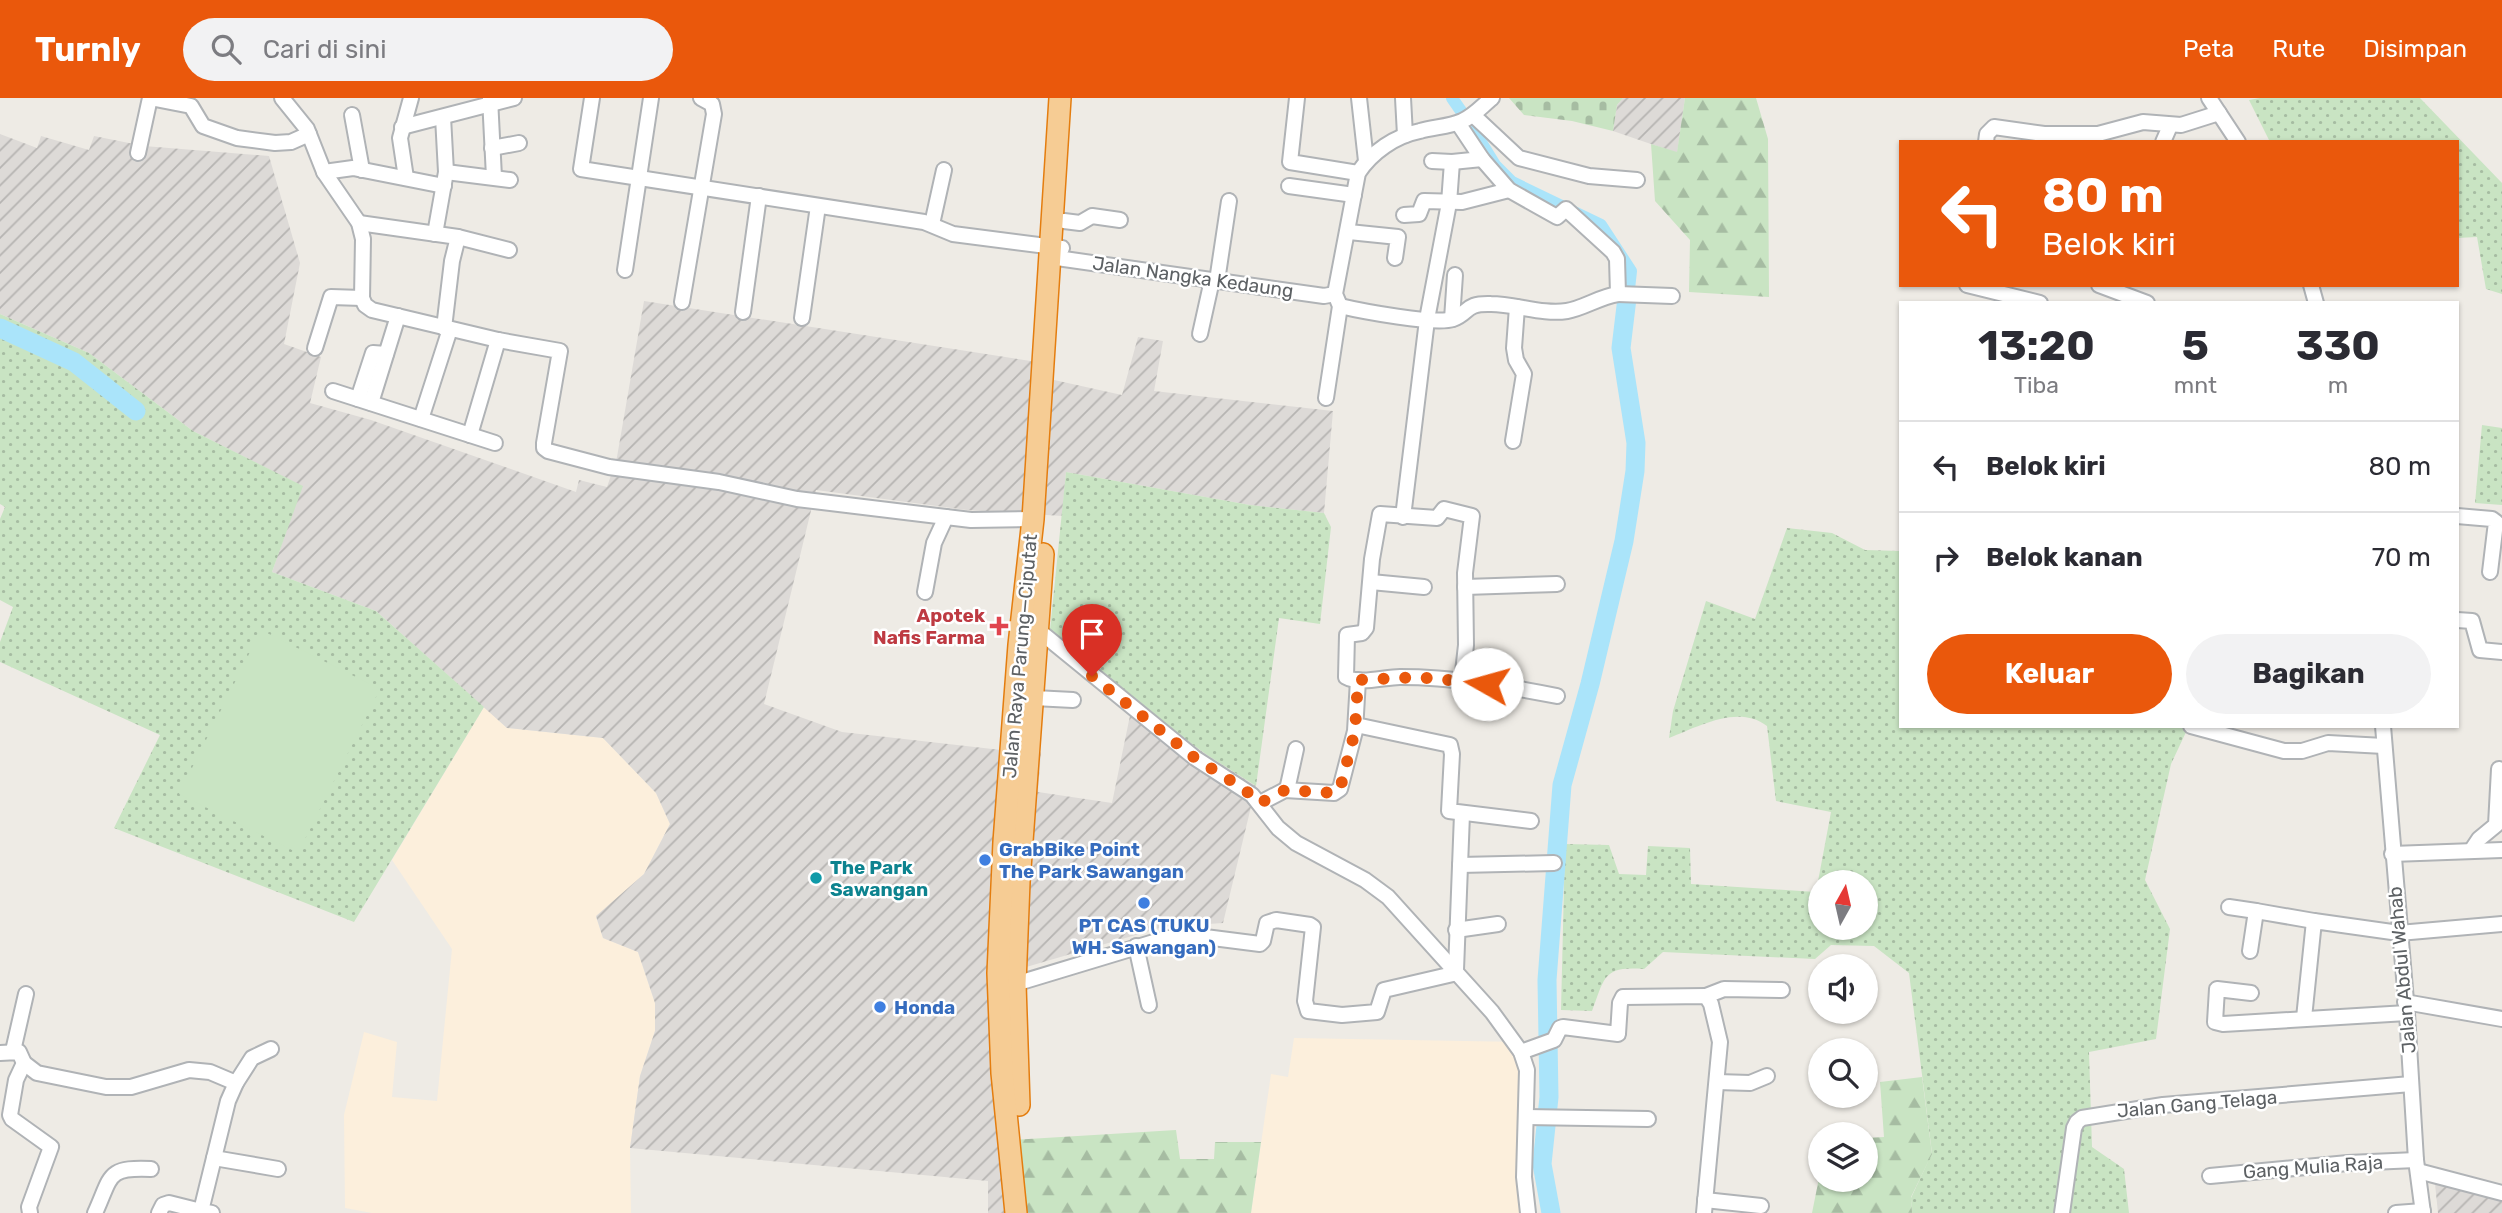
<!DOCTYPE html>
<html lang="id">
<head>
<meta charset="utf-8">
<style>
	body { margin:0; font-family:Rubik,sans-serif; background:#f2f2f3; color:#2b2b33; height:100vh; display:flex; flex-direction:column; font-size:26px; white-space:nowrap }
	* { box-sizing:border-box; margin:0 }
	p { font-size:23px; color:#7c7c81 }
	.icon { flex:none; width:38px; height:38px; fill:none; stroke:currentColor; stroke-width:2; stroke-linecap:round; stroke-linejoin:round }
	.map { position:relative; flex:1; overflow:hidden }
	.panel { position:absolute; left:1899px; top:203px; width:560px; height:427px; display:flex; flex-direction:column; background:#fff; border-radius:0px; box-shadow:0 2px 5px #0004 }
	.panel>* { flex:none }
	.top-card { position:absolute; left:1899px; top:42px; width:560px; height:147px; border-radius:0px; box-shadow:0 2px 5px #0004; background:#ea580c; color:#fff; overflow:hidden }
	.needle { width:46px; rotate:8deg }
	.tools { position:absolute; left:1808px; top:772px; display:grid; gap:14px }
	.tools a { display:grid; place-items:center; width:70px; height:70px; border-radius:50%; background:#fff; box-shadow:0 2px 5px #0004; font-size:35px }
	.pin { position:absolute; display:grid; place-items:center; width:60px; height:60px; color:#fff; margin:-72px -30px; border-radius:50% 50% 50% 0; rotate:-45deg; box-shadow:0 0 7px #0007 }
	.pin .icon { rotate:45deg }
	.me { position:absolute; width:77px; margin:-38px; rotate:277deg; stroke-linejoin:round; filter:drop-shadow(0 0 5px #0008) }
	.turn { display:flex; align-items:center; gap:24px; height:147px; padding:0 28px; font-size:32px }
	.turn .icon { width:91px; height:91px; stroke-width:2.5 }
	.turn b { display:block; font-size:49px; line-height:60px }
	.eta { display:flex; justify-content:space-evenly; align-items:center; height:119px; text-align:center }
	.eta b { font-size:42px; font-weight:700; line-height:49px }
	.primary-button { display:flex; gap:14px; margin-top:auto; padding:14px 28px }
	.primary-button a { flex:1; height:80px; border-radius:42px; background:#ea580c; color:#fff; font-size:28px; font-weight:700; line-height:80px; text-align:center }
	.primary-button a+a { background:#f2f2f3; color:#2b2b33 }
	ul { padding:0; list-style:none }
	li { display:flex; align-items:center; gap:21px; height:91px; padding:0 28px; border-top:2px solid #e1e1e2 }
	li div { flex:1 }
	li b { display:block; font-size:26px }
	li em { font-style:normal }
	header { display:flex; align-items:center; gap:42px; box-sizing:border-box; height:98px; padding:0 35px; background:#ea580c; color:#fff }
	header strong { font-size:33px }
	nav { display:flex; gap:38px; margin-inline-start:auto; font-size:24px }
	.search { width:490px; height:63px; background:#f2f2f3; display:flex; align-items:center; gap:18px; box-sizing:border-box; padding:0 24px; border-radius:38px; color:#7c7c81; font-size:26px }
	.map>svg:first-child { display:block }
	.commercial { fill:#fcefdc }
	.industrial { fill:url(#industrial-furrows) }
	.grass { fill:url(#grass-dots); fill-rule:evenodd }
	.forest { fill:url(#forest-firs) }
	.cemetery { fill:url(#cemetery-stones) }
	.park { fill:#c9e4c3 }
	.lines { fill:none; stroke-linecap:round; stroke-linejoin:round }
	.canal { stroke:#aae4fa; stroke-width:12 }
	.river { stroke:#aae4fa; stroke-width:19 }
	.minor-casing { stroke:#b0b3b6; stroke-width:18 }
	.highway-casing { stroke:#e47d0f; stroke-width:24 }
	.minor { stroke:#fff; stroke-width:14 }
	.highway { stroke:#f6cc94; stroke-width:21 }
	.route { stroke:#ea580c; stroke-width:12; stroke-dasharray:0 21.6 }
	.health-dot { fill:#e0444e; stroke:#fff; stroke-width:2.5 }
	.shop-dot { fill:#3f7fe0; stroke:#fff; stroke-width:2.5 }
	.culture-dot { fill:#0f9aa8; stroke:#fff; stroke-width:2.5 }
	.labels { text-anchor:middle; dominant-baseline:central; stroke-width:5; stroke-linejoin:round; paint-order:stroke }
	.street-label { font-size:19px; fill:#5d6164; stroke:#fff }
	.health-label { font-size:19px; font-weight:bold; fill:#be3a42; stroke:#fff; text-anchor:end }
	.shop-label { font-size:19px; font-weight:bold; fill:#366cbe; stroke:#fff; text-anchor:start }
	.culture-label { font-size:19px; font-weight:bold; fill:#0d838f; stroke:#fff; text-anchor:start }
</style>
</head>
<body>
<header>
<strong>Turnly</strong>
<div class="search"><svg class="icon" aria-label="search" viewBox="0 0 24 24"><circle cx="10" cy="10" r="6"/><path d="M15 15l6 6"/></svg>Cari di sini</div>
<nav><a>Peta</a><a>Rute</a><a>Disimpan</a></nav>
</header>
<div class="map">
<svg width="2502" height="1115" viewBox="0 0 2502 1115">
	<defs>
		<pattern id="industrial-furrows" width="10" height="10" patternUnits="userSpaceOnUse" patternTransform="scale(1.75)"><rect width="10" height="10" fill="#dddad7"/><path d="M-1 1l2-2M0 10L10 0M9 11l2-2" fill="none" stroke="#b6b4b2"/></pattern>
		<pattern id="grass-dots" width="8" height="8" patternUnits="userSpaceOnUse" patternTransform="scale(1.75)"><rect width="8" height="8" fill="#c9e4c3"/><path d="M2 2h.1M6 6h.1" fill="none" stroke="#a6bca2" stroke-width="1.8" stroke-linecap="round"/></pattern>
		<pattern id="forest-firs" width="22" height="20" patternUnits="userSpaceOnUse" patternTransform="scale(1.75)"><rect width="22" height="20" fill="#c9e4c3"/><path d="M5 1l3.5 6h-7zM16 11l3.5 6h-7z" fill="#a6bca2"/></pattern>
		<pattern id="cemetery-stones" width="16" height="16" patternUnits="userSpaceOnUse" patternTransform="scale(1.75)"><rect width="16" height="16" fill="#c9e4c3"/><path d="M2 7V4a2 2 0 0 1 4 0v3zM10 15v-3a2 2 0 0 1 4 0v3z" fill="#a6bca2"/></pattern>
	</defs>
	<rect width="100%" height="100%" fill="#eeebe5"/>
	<g class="commercial">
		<polygon points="484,609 507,630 603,640 656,695 670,726 644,776 596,819 603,840 638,854 655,905 655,933 640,978 630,1050 631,1115 372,1115 345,1110 344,1017 364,934 397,944 392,999 437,1003 452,851 392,762"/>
		<polygon points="1294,940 1522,944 1527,1087 1534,1115 1251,1115 1271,976 1288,979"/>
	</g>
	<g class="industrial">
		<polygon points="1623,0 1685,0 1677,55 1613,33 1617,7"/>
		<polygon points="0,36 37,50 41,38 89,52 94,38 144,48 269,58 300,165 284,246 321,259 310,305 371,322 576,394 579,382 607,389 617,359 644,203 1037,264 1036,278 1122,297 1138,239 1163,243 1154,293 1333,313 1324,415 1250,407 1066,374 1062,418 967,412 816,392 764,606 842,634 1010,653 1041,654 1038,694 1112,705 1133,603 1207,657 1256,688 1223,825 1163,829 1002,876 1016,1115 988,1115 988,1083 630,1050 640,978 655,933 655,905 638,854 603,840 596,818 644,776 670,726 656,695 603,640 507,630 376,513 272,474 302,388 193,333 89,255 0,216"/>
		<polygon points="2434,1076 2502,1091 2502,1115 2438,1115"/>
	</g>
	<g class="grass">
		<polygon points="2260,0 2420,0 2502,85 2502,196 2486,191 2477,139 2457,140 2457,44 2270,44 2249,2"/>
		<polygon points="0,216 89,255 193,333 303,388 272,474 376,513 484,609 354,824 114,730 160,637 0,564 0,544 13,509 0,502 0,421 5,409 0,406"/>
		<polygon points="2482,327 2502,330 2502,407 2475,405"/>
		<polygon points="1066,374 1250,407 1324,415 1331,429 1320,526 1279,520 1256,688 1207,657 1133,603 1050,532"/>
		<path d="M1787,430L1832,435L1865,452L1900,453V628H2177L2187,632L2171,666L2145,782L2170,831L2156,941L2089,954L2092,1049L2124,1071L2129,1115H1912L1911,1100L1932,1055L1909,875L1874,848L1831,847L1815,861L1663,854L1644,871C1603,868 1605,879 1592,913L1561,912L1565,746L1609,747L1619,776L1646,777L1648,748L1690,750L1691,786L1816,794L1831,714L1776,703L1767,628C1738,606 1698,629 1669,640L1673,613L1706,503L1755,521ZM1820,784H1866V830H1820Z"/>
	</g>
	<g class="forest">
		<polygon points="1685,0 1756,0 1768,41 1769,199 1689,194 1690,142 1655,103 1651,46 1677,54"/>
		<polygon points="1922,979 1932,1056 1911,1099 1912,1115 1812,1115 1820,1075 1820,1082 1866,1082 1866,1040 1884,1039 1880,984"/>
		<polygon points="1176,1032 1180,1061 1214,1061 1215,1044 1261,1044 1251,1115 1016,1115 1010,1042"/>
	</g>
	<polygon class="cemetery" points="1509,0 1623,0 1617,7 1613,33 1572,23 1524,17"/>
	<polygon class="park" points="261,532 380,591 298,755 179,696"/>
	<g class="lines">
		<g class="canal">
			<polyline points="1452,0 1461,13"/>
			<polyline points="1468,23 1495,67 1512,84 1601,127 1631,173 1629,191"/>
		</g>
		<g class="river">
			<polyline points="0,230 74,264 136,313"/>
			<polyline points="1551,1115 1542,1066 1549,999 1547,882 1562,687 1590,586 1624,443 1635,373 1636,345 1621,250 1627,200"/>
		</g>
		<g class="minor-casing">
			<g id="minor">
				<polyline points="150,0 191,8 203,28 237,40 275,45 291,44 309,36"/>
				<polyline points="282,0 307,31 324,74 359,125 363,141 362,200 365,207 372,212 498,242 560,253 544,345 544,350 548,353 609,369 719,384 797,401 971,422 1033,421"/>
				<polyline points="490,0 494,79"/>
				<polyline points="592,0 581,71 924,124 953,136 1062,150"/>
				<polyline points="1297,0 1290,64 1358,75"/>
				<polyline points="1359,0 1366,63"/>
				<polyline points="1403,0 1405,37"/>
				<polyline points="2209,0 2238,44"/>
				<polyline points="352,17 362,72"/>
				<polyline points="1473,17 1519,60 1589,78 1637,82"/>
				<polyline points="402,29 514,0"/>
				<polyline points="1986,44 1987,36 1994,29 2044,36 2098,36 2143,24 2181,27 2219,15"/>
				<polyline points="2163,44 2170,28"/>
				<polyline points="492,50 519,45"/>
				<polyline points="138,55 150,0"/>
				<polyline points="1432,63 1452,64 1482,61"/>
				<polyline points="324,74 353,70 444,88"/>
				<polyline points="446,74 510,82"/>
				<polyline points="406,80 400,40 411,0"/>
				<polyline points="1289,88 1354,97"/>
				<polyline points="1404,117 1419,116 1424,103 1462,104 1509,92"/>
				<polyline points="1064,123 1080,125 1092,118 1120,122"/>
				<polyline points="359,125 458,139 452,163 444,230"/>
				<polyline points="932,126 944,72"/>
				<polyline points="1349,134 1398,139 1395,160"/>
				<polyline points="435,136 446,74 443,19"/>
				<polyline points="458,139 509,152"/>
				<polyline points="1050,159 1324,198 1335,196"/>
				<polyline points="625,172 651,0"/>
				<polyline points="1217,183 1229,103"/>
				<polyline points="1967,187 2040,205"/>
				<polyline points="2099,187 2147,205"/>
				<polyline points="2311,187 2316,205"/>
				<polyline points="1618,196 1672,198"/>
				<polyline points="682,204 714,16 712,6 701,0"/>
				<path d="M1340,208C1361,213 1435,227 1453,221C1470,215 1464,205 1491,206C1515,206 1543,217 1567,213C1584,210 1599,199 1618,196L1617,161L1613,154L1566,111L1557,119L1509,92L1482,61L1458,25"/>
				<polyline points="743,214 759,98"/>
				<polyline points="1428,216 1449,105 1452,64"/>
				<polyline points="802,220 818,108"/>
				<polyline points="1452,221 1455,177"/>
				<polyline points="1200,236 1212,182"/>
				<polyline points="315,250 331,199 362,200"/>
				<polyline points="333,293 495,345"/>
				<path d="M1326,300L1340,208L1335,196L1358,75C1372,54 1395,38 1420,33C1433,29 1449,29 1462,23C1474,18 1482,8 1492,0"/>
				<polyline points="358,301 373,255 386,256"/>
				<polyline points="371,305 398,218"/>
				<polyline points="421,321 450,231"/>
				<polyline points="470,337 498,242"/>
				<polyline points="1513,343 1524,276 1516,262 1514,250 1517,209"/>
				<polyline points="2457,418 2492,421 2496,424 2490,474"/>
				<polyline points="1403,419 1427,222"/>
				<polyline points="1371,484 1424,489"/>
				<polyline points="1465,489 1557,486"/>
				<polyline points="925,494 934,445 946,419"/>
				<polyline points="2457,522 2472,523 2480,552 2502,554"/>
				<polyline points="1038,532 1195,660 1252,697 1278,730 1296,745 1365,782 1388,799 1492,914 1521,954 1527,972 1524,1079 1528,1115"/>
				<path d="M1462,583L1466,547L1465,475L1472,418L1444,411L1437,420L1380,416L1372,461L1366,530L1362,535L1347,537L1346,579C1360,587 1384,579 1400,579C1453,579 1506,588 1557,598"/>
				<polyline points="1034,600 1073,602"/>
				<polyline points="1356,627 1450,647 1452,656 1449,713 1531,723"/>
				<polyline points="2191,628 2284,653 2302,653 2328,645 2384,648"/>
				<polyline points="2383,628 2407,915 2416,1062 2423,1115"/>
				<polyline points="1287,692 1296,651"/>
				<polyline points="1260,705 1285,692 1334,695 1340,691 1355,633 1358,582"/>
				<polyline points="2471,753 2479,741 2496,727 2499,671"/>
				<polyline points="2392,756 2502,752"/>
				<polyline points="1460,767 1554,765"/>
				<polyline points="2229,809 2256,813"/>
				<polyline points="1456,832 1498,826"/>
				<polyline points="1136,848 1149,907"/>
				<polyline points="2250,853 2256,813 2314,823"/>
				<polyline points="1015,886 1167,840 1205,839 1260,846 1263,843 1267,825 1276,822 1310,827 1313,829 1305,903 1308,913 1342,917 1377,914 1384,892 1453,876 1456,872 1462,716"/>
				<polyline points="2251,895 2217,891 2215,924 2223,926 2407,915"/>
				<polyline points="1706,898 1724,891 1782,892"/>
				<polyline points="2405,904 2502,921"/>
				<polyline points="2304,920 2314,823 2399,835 2502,826"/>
				<polyline points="13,953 26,896"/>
				<polyline points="1521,954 1554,942 1560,930 1563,929 1618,936 1620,905 1623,899 1706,898 1711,906 1720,944 1704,1115"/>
				<polyline points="0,955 19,954 24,965 37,975 106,989 131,989 189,972 210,974 236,985 228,1003 201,1113 212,1115"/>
				<polyline points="24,965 16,982 10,1017 12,1021 51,1049 29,1109 30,1115"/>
				<polyline points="1717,984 1750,985 1767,978"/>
				<polyline points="236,985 252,960 271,951"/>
				<polyline points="1526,1019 1648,1021"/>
				<polyline points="214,1060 278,1071"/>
				<polyline points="2418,1073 2502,1095"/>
				<polyline points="2210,1078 2348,1065 2416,1062"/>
				<polyline points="1705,1102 1761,1108"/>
				<path d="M95,1115C112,1078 106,1069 151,1071"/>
				<polyline points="159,1115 163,1107 169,1105 201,1113 200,1115"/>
				<polyline points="2062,1115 2074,1030 2077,1024 2082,1020 2163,1007 2411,986"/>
				<polyline points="2396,1115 2423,1113"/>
			</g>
		</g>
		<g class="highway-casing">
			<g id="highway">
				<polyline points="1019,1007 1015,886 1019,784 1043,456"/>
				<polyline points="1016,1115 1002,975 998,875 1004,744 1019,547 1033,421 1060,0"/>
			</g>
		</g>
		<use href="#minor" class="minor"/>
		<use href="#highway" class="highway"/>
	</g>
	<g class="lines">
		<polyline class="route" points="1092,578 1195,660 1244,691 1260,705 1285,692 1334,695 1340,691 1355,633 1358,582 1418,579 1487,586"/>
	</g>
	<path class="health-dot" d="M995.5 517.5h7v7h7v7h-7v7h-7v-7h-7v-7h7z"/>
	<g class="shop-dot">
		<circle cx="985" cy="762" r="7"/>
		<circle cx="1144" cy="805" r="7"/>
		<circle cx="880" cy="909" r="7"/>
	</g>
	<circle class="culture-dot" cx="816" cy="780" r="7"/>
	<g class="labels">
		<g class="street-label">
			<text transform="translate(1193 179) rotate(8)">Jalan Nangka Kedaung</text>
			<text transform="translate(1020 558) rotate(-85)">Jalan Raya Parung—Ciputat</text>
			<text transform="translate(2402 872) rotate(-95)">Jalan Abdul Wahab</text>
			<text transform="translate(2197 1006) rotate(-5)">Jalan Gang Telaga</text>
			<text transform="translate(2313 1069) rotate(-4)">Gang Mulia Raja</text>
		</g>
		<g class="health-label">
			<text x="985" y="517">Apotek<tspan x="985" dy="22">Nafis Farma</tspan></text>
		</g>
		<g class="shop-label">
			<text x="999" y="751">GrabBike Point<tspan x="999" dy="22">The Park Sawangan</tspan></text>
			<text x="1144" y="827" text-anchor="middle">PT CAS (TUKU<tspan x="1144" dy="22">WH. Sawangan)</tspan></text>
			<text x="894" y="909">Honda</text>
		</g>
		<g class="culture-label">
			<text x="830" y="769">The Park<tspan x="830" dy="22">Sawangan</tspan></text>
		</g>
	</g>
</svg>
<div class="tools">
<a><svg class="needle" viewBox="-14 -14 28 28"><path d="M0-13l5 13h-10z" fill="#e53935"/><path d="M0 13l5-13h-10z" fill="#7c7c81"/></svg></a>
<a><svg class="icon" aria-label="sound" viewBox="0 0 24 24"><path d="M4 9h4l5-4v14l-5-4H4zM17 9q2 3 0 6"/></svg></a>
<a><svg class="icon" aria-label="search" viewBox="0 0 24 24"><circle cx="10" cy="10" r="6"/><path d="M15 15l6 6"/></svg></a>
<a><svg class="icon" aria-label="layers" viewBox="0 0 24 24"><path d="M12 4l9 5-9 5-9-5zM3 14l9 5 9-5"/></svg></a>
</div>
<div class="pin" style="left:1092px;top:578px;background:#d93025"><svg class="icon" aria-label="arrive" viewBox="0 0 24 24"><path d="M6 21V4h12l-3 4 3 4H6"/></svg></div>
<svg class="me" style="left:1487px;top:586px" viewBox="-20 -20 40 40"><circle r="19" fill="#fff"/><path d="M0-13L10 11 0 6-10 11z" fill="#ea580c"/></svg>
<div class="top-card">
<div class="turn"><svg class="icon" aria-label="left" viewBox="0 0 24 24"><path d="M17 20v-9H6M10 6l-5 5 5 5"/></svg><div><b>80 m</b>Belok kiri</div></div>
</div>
<section class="panel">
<div class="eta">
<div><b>13:20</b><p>Tiba</p></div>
<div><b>5</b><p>mnt</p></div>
<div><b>330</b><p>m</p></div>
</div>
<ul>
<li><svg class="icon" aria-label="left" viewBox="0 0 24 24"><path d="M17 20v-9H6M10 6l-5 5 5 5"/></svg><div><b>Belok kiri</b></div><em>80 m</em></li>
<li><svg class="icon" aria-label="right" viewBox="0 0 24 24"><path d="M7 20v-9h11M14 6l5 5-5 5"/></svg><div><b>Belok kanan</b></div><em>70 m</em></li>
</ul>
<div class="primary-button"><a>Keluar</a><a>Bagikan</a></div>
</section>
</div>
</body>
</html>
